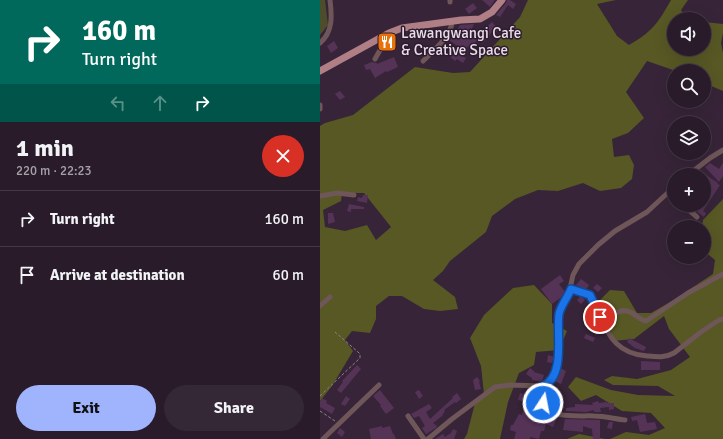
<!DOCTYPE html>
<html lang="en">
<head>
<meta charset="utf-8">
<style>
	body { margin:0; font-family:Signika,sans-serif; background:#352836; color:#f1f3f6; height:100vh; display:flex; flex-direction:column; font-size:15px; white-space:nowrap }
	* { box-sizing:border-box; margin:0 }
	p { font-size:13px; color:#a5a1a8 }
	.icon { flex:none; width:22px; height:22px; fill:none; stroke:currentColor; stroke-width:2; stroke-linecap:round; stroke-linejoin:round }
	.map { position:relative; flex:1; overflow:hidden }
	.details { display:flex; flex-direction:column; background:#291b2a; width:320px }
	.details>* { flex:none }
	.banner { background:#00695c; color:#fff; overflow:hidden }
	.controls { position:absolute; left:347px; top:12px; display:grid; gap:8px }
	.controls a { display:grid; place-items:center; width:44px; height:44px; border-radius:50%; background:#291b2a; box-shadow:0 4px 16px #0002,0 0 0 1px #453947; font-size:20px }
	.pin { position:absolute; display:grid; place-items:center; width:34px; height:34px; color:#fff; margin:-17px; border:2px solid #fff; border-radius:50%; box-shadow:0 1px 4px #0007 }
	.me { position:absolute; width:44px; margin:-22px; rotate:11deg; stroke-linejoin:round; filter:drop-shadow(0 0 3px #0008) }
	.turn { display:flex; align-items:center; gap:14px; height:84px; padding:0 16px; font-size:18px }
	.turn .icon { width:52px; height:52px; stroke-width:2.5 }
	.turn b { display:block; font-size:28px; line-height:34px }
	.lanes { display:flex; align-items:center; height:38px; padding:0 16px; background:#0003; justify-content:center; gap:20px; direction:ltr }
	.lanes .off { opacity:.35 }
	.round { display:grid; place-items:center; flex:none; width:42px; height:42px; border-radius:21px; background:#352836 }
	.summary { display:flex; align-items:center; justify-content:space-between; height:68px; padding:0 16px }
	h1 { font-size:24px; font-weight:700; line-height:30px }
	.button { display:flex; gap:8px; margin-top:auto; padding:8px 16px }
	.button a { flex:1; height:46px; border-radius:24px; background:#a0b3fd; color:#111; font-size:16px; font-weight:700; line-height:46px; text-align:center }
	.button a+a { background:#352836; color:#f1f3f6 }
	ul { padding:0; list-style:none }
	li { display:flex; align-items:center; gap:12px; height:56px; padding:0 16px; border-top:1px solid #453947 }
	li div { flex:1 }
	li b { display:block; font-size:15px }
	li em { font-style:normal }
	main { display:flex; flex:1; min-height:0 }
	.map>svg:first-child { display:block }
	.green { fill:#4b4d2b }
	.forest { fill:#575824; fill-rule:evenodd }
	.building { fill:#553357 }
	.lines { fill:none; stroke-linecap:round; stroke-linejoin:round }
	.path { stroke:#8f7f90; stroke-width:1; stroke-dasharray:3 2; stroke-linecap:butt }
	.minor { stroke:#6f5659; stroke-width:5 }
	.major { stroke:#b07e85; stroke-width:7 }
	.route-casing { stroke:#114b97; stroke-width:10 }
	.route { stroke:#1a73e8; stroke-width:7 }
	.labels { text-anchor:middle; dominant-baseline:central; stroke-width:3; stroke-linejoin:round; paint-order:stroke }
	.poi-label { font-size:15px; fill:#e9dce9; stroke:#2d1b2e; text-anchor:start }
</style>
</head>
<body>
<main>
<section class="details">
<div class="banner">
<div class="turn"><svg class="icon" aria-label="right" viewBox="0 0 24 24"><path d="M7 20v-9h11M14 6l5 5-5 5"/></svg><div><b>160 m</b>Turn right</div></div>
<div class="lanes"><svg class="icon off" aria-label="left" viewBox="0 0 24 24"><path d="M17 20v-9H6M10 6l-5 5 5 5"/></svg><svg class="icon off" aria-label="ahead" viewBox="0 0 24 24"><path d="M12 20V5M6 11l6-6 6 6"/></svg><svg class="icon" aria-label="right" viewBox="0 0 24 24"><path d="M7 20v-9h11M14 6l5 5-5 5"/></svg></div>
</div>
<div class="summary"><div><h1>1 min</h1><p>220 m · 22:23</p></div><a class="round" style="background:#d93025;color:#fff"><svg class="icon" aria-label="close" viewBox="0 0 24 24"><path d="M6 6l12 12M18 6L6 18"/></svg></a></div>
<ul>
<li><svg class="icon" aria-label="right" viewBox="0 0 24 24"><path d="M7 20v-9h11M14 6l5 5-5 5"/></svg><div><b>Turn right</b></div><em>160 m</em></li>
<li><svg class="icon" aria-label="arrive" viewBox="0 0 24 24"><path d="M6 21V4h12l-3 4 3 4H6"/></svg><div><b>Arrive at destination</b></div><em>60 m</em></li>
</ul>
<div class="button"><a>Exit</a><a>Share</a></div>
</section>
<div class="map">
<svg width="403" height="439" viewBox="0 0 403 439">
	<rect width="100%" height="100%" fill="#372438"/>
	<polygon class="green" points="0,0 5,0 8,25 0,35"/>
	<g class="forest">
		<path d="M208,0H296L277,4L297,36L309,45C332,32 338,23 351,0H368L361,10L366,19H354V49H384V22L403,24V33L401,43L403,53V91L384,83V71H356L327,61L306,92L324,118L308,133L292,139L294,157L309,155L314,165L312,179L301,188L280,191L263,183L238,191L218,190L195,199L172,216L166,232L130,261L123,271L113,280L135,297L138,309L120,311L104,309L82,296H69L56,306V319L50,333L32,331L25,340L33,351L12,386L0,401V126L5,123L33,115L95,67L133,73L150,72L200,17ZM22,193H44L71,227L56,240L47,225L25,231L5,227L3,210L21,201Z"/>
		<polygon points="403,199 403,439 290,439 306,432 329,435 345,428 331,413 302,411 276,395 261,401 248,387 256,377 291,390 318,395 355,396 338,386 293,385 284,380 292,376 317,379 351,370 370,357 349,329 344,316 314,339 293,341 290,329 281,318 276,304 290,290 304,291 317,313 331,313 352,301 393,274 395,260 384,251 384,227 382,227 383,220"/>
		<polygon points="214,285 232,304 232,323 247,331 239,350 216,352 214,365 199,373 188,402 180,439 144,439 147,434 155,403 164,394 161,366 150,338 164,315 193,288"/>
		<polygon points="259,434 285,439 247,439"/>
	</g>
	<g class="building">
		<polygon points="162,0 175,0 170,7"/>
		<polygon points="187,0 190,0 196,4 193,9 188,5 180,17 176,15 186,3"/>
		<polygon points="153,3 157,8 149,14 145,9"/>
		<polygon points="172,22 179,30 174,34 172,32 164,42 159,38 151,48 148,46 142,56 146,58 143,63 137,59 135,61 130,57 134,53 135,55 140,48 129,40 132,35 134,36 140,25 154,24 150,33 155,36 155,38"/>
		<polygon points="14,41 18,48 11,53 7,46"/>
		<polygon points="74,57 78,67 67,72 66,71 55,78 50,69 46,70 44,65 52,62 57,63 57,64"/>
		<polygon points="20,91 25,97 20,100 15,94"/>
		<polygon points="390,163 399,169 403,163 403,176 399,182 385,167"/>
		<polygon points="380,171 398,183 397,184 400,185 383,211 386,213 384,217 377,212 379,210 370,205 384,205 384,175 375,175"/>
		<polygon points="43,195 48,195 47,203 37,201 38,197 42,198"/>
		<polygon points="29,204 44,207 44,209 31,209 31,212 27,211"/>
		<polygon points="8,213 13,213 15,222 8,224"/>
		<polygon points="240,275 244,281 239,284 245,292 243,296 232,304 221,289"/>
		<polygon points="261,279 269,285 266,290 256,285"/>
		<polygon points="277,284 282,288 278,292 273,288"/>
		<polygon points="261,296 265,300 261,304 257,300"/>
		<polygon points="281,327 284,333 275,335 274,328"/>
		<polygon points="266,334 275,338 273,342 264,338"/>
		<polygon points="309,338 326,347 324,351 315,348 307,342"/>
		<polygon points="228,355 234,357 232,363 227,362"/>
		<polygon points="321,361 340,362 340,370 321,370"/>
		<polygon points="37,365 41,369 21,393 17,390 23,382 22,381"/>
		<polygon points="210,368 214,371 214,372 224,375 222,382 212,380 212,378 206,374"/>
		<polygon points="240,368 246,371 241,384 235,381 239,373"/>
		<polygon points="157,377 160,381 159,382 161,389 155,390 153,380"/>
		<polygon points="233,389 242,395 239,400 242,401 240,410 233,408 229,405 230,403 227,401 227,397"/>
		<polygon points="60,390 74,408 66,414 60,406 61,405 53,396"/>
		<polygon points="99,390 103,396 99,399 95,392"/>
		<polygon points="137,393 141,399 136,403 135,402 124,410 125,411 122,416 113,423 117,426 116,428 106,434 102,428 105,426 99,416 94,418 91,414 109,404 112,408 106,412 110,419 133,398 132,397"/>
		<polygon points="200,393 219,398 219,403 218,407 219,408 218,411 228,418 229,415 237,418 233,427 226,424 224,431 221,431 219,439 210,437 210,439 194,439 196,432 190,430 191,425 193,425 199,414 202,415 205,402 198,400"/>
		<polygon points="26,396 30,399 25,406 21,404"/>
		<polygon points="2,398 7,401 6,403 15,408 12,414 0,407 0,402"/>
		<polygon points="278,401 279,403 287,402 287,403 294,403 294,409 289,410 289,407 280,408 281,412 274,412 274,410 266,412 246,411 246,408 255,407 255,404 273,405 272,403"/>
		<polygon points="325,414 327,423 335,422 337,429 320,432 317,420 312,421 311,417"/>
		<polygon points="245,419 280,420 280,439 273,439 272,429 263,426 263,432 243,430"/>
		<polygon points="289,422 293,422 292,429 287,428"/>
		<polygon points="62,426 62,428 70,426 73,434 74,434 76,439 51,439 49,429"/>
		<polygon points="20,428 25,432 22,437 17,433"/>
		<polygon points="133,429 137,431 134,439 115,439 123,434 125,437 131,433"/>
	</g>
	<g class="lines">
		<g class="path">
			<polyline points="0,396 40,358 40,354 38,352 15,332"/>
			<polyline points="0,411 15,421"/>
		</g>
		<g class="minor">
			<polyline points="130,2 130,0"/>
			<path d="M0,43C13,32 12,16 10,0"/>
			<polyline points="55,59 69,34"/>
			<path d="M103,61C113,51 131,36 132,22"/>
			<polyline points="0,105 0,109"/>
			<polyline points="368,175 390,158 403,150"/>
			<polyline points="348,193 354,197"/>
			<polyline points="0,196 17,193 34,195"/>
			<polyline points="363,205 377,217"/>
			<path d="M251,289L269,295C274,300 277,308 279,314C289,338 299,354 327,356C337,357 345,358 354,353L381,332L399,320L403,319"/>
			<polyline points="0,306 10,297"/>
			<path d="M283,322C292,316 301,306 312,313C317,316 320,320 326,321L368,293L403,274"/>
			<path d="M223,386C223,391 222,397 223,402C228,420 261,415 274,416C285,416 295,419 305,420"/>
			<polyline points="88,416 104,439"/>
			<polyline points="3,439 59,385"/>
			<polyline points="108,439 132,419 175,387 190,385 223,386 228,384 231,380 235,370 240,344 238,320 239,312 249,293 253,275 259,264 278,245 295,231 327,212 354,187"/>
		</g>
		<polyline class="major" points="0,71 69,33 82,28 141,20 160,19 172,12 182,0"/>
	</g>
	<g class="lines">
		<g class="route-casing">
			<path id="route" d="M223,403V386C246,376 236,333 239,314C241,305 248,297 251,289L270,295L280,317"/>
		</g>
		<use href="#route" class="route"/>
	</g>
	<defs>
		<g id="restaurant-square" transform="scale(1)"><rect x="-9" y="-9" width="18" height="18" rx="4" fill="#e8710a" stroke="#2d1b2e"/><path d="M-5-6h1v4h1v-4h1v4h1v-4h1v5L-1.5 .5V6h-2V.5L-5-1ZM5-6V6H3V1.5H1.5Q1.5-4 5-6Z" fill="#fff"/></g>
	</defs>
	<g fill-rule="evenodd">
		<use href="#restaurant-square" x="67" y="42"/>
	</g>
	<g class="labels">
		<g class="poi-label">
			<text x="81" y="33">Lawangwangi Cafe<tspan x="81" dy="17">&amp; Creative Space</tspan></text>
		</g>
	</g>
</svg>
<div class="controls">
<a><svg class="icon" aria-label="sound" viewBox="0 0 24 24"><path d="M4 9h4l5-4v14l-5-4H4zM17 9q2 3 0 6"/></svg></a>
<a><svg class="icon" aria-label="search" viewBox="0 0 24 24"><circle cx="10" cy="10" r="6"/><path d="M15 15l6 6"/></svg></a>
<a><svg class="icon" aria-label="layers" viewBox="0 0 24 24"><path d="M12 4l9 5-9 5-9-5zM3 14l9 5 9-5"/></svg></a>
<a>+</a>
<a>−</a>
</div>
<div class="pin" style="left:280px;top:317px;background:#d93025"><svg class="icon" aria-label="arrive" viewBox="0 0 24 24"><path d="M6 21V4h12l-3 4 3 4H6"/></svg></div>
<svg class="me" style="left:223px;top:403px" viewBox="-20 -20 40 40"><circle r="17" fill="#1a73e8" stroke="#fff" stroke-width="3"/><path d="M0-11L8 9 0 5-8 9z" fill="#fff"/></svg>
</div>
</main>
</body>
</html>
